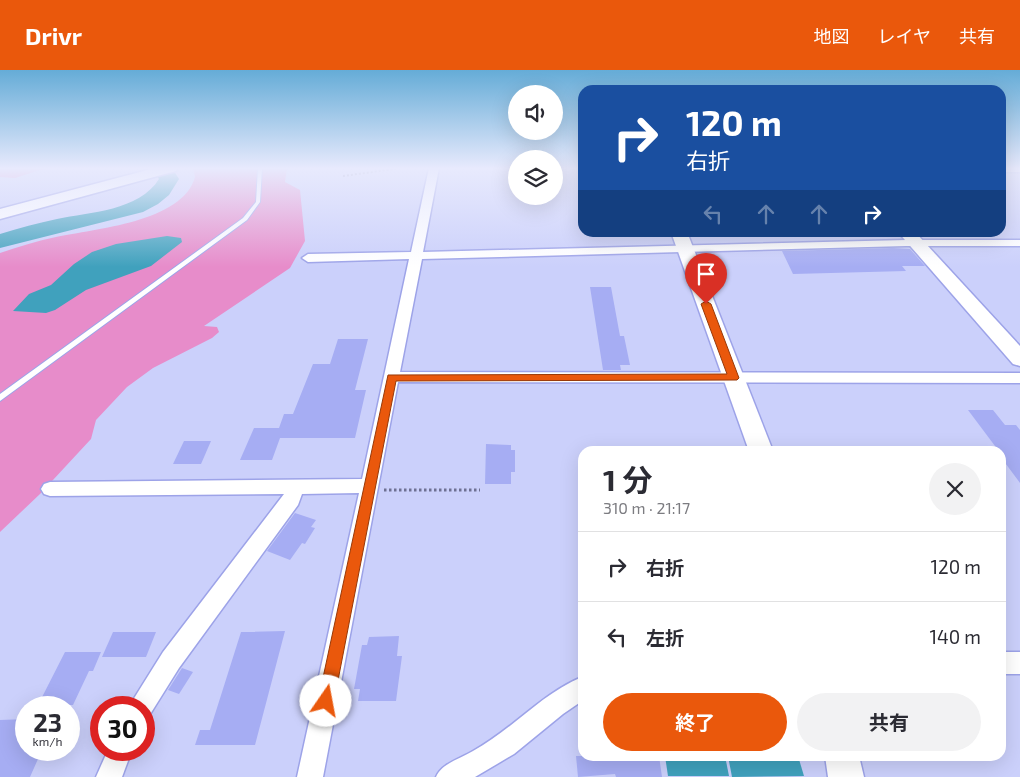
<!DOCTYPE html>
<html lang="ja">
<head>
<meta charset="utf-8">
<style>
	body { margin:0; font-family:"Exo 2","Noto Sans JP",sans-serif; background:#f2f2f3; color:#2b2b33; height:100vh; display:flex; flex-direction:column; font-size:19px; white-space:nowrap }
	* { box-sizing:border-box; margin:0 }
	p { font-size:16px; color:#7c7c81 }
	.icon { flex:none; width:28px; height:28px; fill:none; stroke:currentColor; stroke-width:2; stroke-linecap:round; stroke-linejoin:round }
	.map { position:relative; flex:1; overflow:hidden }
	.sheet { position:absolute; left:578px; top:376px; width:428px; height:315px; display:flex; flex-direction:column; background:#fff; border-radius:15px; box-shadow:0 5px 20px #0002 }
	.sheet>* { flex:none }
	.hud { position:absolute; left:578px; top:15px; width:428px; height:152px; border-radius:15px; box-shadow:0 5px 20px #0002; background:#1a4fa0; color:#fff; overflow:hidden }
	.tools { position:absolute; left:508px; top:15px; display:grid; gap:10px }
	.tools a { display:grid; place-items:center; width:55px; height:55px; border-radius:50%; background:#fff; box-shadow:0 5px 20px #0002; font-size:25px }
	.speed { position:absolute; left:15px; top:626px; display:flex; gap:10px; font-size:25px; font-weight:700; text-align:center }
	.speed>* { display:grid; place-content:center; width:65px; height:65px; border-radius:50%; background:#fff; box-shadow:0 5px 20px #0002; line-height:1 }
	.speed small { font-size:12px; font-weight:400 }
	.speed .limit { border:8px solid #d22; background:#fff; color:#111 }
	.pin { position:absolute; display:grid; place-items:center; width:42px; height:42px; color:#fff; margin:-51px -21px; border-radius:50% 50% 50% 0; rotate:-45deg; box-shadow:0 0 5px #0007 }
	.pin .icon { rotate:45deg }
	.me { position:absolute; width:55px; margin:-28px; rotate:12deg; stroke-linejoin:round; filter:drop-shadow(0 0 4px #0008) }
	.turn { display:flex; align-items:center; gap:18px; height:105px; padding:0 25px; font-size:22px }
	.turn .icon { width:65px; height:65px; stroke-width:2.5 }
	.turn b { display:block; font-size:35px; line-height:42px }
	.lanes { display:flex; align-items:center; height:48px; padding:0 25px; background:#0003; justify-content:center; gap:25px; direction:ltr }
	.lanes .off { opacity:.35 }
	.round { display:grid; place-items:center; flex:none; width:52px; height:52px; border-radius:26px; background:#f2f2f3 }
	.headline { display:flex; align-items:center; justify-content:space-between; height:85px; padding:0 25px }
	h1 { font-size:30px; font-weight:700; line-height:38px }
	.action { display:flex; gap:10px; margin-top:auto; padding:10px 25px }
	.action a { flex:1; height:58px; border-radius:30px; background:#ea580c; color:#fff; font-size:20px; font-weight:700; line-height:58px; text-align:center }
	.action a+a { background:#f2f2f3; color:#2b2b33 }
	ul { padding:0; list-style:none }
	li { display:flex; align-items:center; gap:15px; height:70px; padding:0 25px; border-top:1px solid #e1e1e2 }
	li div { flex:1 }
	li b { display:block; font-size:19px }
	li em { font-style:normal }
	header { display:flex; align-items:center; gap:30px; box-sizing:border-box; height:70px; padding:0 25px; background:#ea580c; color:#fff }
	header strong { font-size:24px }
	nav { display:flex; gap:28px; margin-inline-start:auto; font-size:18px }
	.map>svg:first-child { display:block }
	.green { fill:#e78cca }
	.water { fill:#40a1bd }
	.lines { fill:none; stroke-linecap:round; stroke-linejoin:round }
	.river { fill:#40a1bd; fill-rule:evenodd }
	.building { fill:#a6adf3 }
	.lane-casing { stroke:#9da3e8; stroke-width:2 }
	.street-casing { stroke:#9da3e8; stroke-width:3 }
	.secondary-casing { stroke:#9da3e8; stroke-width:3 }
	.path-far1 { stroke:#6f7193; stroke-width:2; stroke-dasharray:2 2; stroke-linecap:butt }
	.path { stroke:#6f7193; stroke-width:3; stroke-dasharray:2.5 2.5; stroke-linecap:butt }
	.lane { fill:#fff; fill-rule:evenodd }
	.street { fill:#fff; fill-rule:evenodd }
	.secondary { fill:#fff; fill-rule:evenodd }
	.route { fill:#ea580c; stroke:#983908 }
</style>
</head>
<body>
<header>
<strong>Drivr</strong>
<nav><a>地図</a><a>レイヤ</a><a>共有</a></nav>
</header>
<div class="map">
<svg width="1020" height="707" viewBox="0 0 1020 707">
	<rect width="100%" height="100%" fill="#cbd0fb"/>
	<g class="green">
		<polygon points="0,98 63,98 40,100 15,108 0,107"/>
		<path d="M193,98H287L285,112L300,120L305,171L290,198L204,256L217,257L219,262L212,268L153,298L127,317L96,350L91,369L40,424L0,462V183C18,177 37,171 56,167C94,159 183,152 195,107Z"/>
	</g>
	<g class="water">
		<polygon points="167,166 181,168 182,172 151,196 86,220 55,240 46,243 13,241 29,224 51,215 74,194 92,182 116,174"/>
		<polygon points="665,686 725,686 729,706 668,706"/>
		<polygon points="728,686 798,686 804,706 732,707"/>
	</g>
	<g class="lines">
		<path class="river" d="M152,98H172L179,109L169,125L158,134L143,142L0,178V164C19,158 38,153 57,149C90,142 139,141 159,109Z"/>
	</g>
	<g class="building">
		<polygon points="893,178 910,179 925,196 902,196 906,201 793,204 782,181"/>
		<polygon points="590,217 611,217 620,266 624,266 630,295 620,295 621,300 603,300"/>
		<polygon points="338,269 368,269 355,320 366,320 355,368 280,368 272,390 240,390 254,358 279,358 284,344 293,344 313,294 330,294"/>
		<polygon points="968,340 993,340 1005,355 1016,355 1020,360 1020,413 1000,386 1000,381 997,381 996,380 998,380"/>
		<polygon points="184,371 211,371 201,394 173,394"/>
		<polygon points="486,374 511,375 511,380 515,380 515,402 511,402 511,414 485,414"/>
		<polygon points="295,443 316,450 311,457 315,458 305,474 302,473 290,490 267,481"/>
		<polygon points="285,561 255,675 195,675 200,660 210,660 241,562"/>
		<polygon points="113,562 156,562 146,587 102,587"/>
		<polygon points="399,566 397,586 402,586 396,631 358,631 360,619 354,619 362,575 367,575 369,567"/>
		<polygon points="65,582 101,582 93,601 89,601 73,635 38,635"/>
		<polygon points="182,598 193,602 179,624 168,620"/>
		<polygon points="26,649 26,680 42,680 30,707 0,707 0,650"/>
		<polygon points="576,686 659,686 662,707 616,707 615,704 578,707"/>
	</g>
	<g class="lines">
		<g class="lane-casing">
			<polygon id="lane" points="258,98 262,98 260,132 247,150 0,331 0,324 243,148 256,132"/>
		</g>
		<g class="street-casing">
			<g id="street">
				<polygon points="429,98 439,98 423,182 906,170 1020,170 1020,176 906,176 422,189 400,302 1020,303 1020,313 398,312 323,707 297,707 359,423 302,424 298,435 179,598 149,646 144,649 144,638 129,638 133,630 163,582 284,424 50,426 44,424 41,419 44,414 50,412 362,409 409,189 308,192 302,188 308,184 411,182"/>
				<rect x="1000" y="98" width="20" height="4"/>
				<rect x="1000" y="582" width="20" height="22"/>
				<path d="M582,607V631L563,644L514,684L475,707H436C442,693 460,689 473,681C512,660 541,624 582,607Z"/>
				<polygon points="108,680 132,680 122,707 96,707"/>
			</g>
		</g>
		<g class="secondary-casing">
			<g id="secondary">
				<polygon points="155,98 178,98 176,101 0,149 0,139"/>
				<polygon points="671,162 687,162 773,381 749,381"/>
				<polygon points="898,162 915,162 1020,276 1020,296 1013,294"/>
				<polygon points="825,686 859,686 864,707 828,707"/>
			</g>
		</g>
		<polyline class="path-far1" points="343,106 401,98"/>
		<polyline class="path" points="384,420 480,420"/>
		<use href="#lane" class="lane"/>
		<use href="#street" class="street"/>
		<use href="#secondary" class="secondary"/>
	</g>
	<linearGradient id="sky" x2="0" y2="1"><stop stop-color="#65acd7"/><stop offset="0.5" stop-color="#e8eafd"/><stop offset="1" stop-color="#e8eafd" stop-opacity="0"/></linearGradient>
	<rect width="1020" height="197" fill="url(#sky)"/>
	<polygon class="route" points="706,231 711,234 739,308 737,310 396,311 334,631 332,636 326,639 320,636 318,631 388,305 727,304 701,234"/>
</svg>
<div class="tools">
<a><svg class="icon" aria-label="sound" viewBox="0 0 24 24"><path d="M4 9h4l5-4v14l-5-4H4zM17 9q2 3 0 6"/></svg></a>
<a><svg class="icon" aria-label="layers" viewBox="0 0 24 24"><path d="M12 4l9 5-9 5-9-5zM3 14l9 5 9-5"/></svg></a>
</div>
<div class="speed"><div>23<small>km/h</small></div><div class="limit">30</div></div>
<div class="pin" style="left:706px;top:234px;background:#d93025"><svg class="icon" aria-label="arrive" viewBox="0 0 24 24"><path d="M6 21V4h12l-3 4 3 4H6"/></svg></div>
<svg class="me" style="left:326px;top:631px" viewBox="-20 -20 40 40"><circle r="19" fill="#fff"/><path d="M0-13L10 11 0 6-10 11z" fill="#ea580c"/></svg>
<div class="hud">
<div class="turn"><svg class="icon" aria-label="right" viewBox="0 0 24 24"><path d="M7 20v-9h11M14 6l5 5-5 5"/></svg><div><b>120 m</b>右折</div></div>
<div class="lanes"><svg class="icon off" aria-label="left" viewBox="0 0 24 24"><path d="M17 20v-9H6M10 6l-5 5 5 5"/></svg><svg class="icon off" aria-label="ahead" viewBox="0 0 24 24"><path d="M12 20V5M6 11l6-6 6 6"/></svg><svg class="icon off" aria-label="ahead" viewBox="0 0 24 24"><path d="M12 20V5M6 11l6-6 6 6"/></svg><svg class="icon" aria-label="right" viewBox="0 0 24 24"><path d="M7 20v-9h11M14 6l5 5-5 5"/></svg></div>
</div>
<section class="sheet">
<div class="headline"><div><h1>1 分</h1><p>310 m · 21:17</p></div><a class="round"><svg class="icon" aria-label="close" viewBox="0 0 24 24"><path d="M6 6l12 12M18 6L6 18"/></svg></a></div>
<ul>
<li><svg class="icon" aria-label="right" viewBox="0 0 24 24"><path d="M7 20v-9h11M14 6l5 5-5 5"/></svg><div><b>右折</b></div><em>120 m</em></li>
<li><svg class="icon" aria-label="left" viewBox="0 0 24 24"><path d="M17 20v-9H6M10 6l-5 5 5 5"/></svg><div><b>左折</b></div><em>140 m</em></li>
</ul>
<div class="action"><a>終了</a><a>共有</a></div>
</section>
</div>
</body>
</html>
